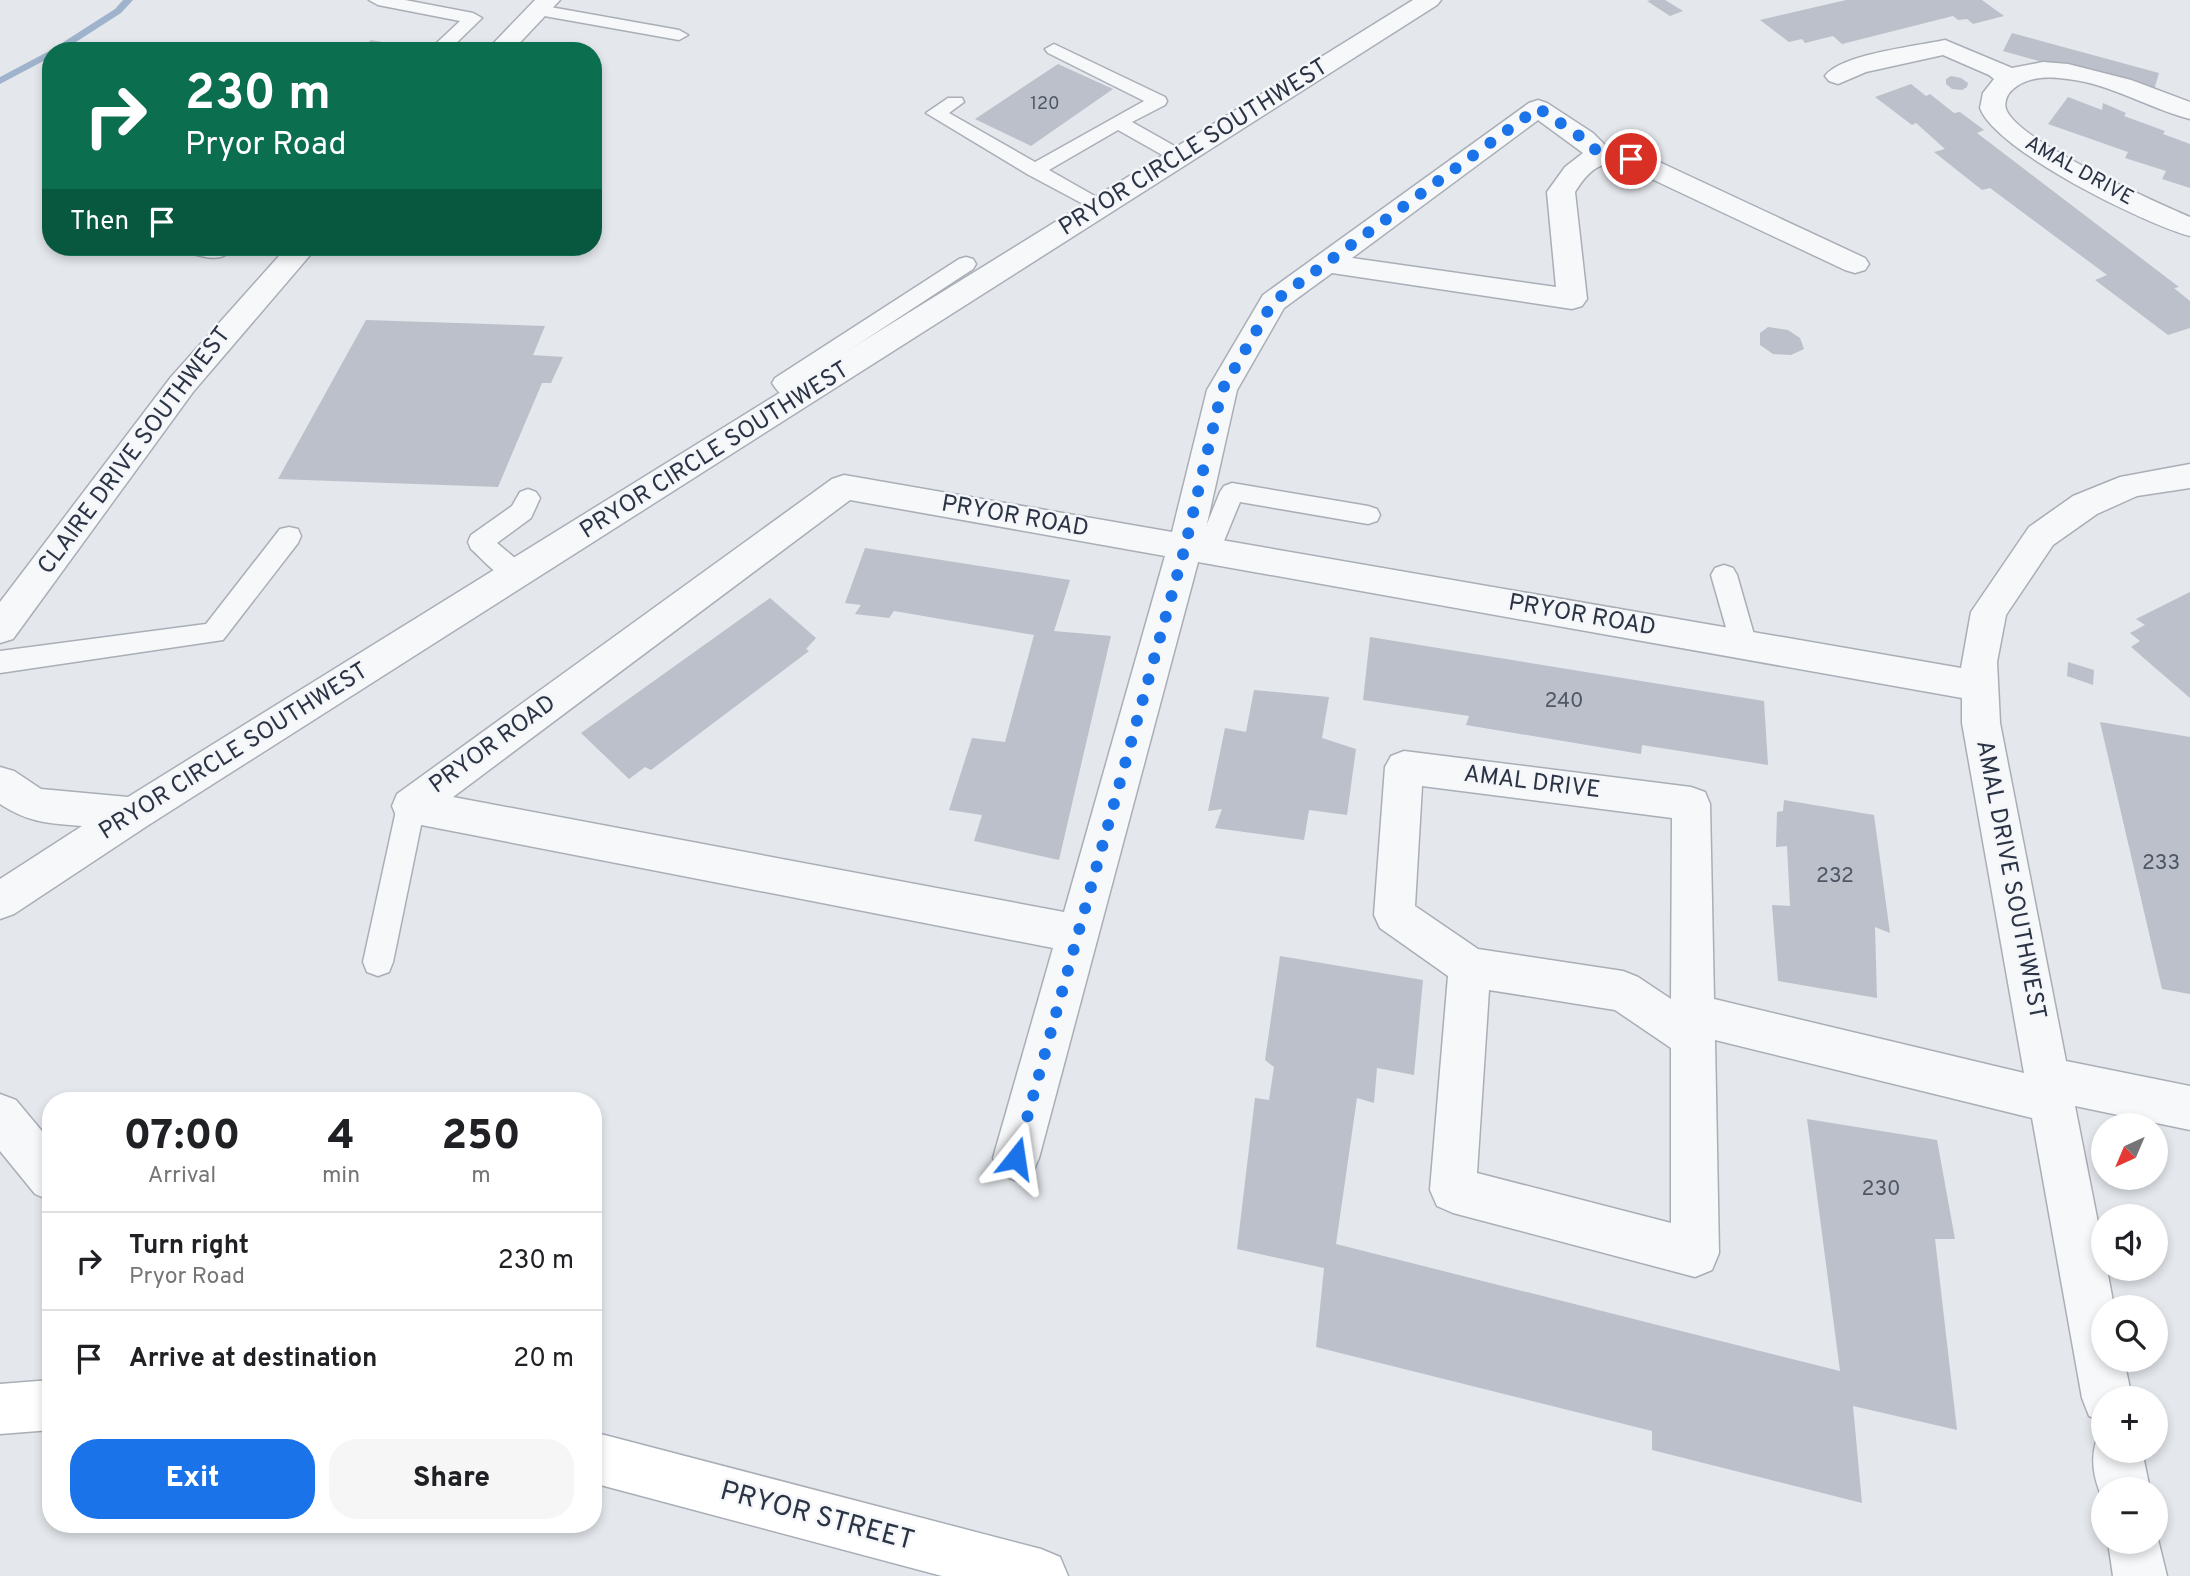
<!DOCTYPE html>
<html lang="en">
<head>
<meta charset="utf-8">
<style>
	body { margin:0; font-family:Overpass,sans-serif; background:#f6f6f6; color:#202124; height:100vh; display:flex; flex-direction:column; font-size:26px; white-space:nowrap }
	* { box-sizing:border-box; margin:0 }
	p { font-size:23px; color:#757577 }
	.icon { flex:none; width:38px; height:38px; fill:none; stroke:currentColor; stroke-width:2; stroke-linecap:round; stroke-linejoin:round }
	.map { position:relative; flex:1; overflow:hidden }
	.side { position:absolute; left:42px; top:1092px; width:560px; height:441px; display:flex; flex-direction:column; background:#fff; border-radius:28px; box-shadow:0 4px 10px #0003 }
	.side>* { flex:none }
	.banner { position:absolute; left:42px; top:42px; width:560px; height:214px; border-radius:28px; box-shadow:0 4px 10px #0003; background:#0b6e4f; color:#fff; overflow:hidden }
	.needle { width:46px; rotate:224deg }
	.fabs { position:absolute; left:2091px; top:1113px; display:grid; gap:14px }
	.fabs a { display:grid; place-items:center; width:77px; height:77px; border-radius:50%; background:#fff; box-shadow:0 4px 10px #0003; font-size:35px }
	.pin { position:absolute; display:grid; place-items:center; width:60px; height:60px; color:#fff; margin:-30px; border:4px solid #fff; border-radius:50%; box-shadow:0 2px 7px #0007 }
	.me { position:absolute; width:77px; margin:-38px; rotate:15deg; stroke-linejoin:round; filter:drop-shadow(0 0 5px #0008) }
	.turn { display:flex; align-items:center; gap:24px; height:147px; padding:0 28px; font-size:32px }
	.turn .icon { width:91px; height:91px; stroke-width:2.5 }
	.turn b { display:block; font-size:49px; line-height:60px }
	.then { display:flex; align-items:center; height:66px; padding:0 28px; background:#0003; gap:14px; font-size:26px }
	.eta { display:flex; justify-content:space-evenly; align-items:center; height:119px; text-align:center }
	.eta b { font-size:42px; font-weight:800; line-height:49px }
	.action { display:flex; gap:14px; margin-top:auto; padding:14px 28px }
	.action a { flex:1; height:80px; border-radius:28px; background:#1a73e8; color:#fff; font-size:28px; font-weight:800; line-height:80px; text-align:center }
	.action a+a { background:#f6f6f6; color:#202124 }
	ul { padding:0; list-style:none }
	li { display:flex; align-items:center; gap:21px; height:98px; padding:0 28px; border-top:2px solid #e0e0e0 }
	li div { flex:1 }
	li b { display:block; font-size:26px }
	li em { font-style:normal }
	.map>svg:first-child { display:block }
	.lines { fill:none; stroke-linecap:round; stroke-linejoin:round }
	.stream { fill:#9fb4cc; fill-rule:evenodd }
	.building { fill:#bbc0ca }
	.service-casing { stroke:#a9aeb7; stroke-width:3 }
	.minor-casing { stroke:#a9aeb7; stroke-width:3 }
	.secondary-casing { stroke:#a9aeb7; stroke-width:3 }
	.service { fill:#f7f8fa; fill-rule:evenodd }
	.minor { fill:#f7f8fa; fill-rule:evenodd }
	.secondary { fill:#fff; fill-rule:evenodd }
	.route { stroke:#1a73e8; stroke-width:12; stroke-dasharray:0 21.6 }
	.labels { text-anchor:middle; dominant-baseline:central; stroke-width:5; stroke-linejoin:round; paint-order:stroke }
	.far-number-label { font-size:18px; fill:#4f5766 }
	.far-street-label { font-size:21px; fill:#2b3445; stroke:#f4f6f9 }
	.number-label { font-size:21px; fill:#4f5766 }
	.street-label { font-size:24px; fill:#2b3445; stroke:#f4f6f9 }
	.near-street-label { font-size:28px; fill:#2b3445; stroke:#f4f6f9 }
</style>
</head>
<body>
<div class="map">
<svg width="2190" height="1576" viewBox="0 0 2190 1576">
	<rect width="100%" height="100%" fill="#e4e7ec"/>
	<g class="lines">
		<polygon class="stream" points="123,0 133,0 121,13 62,51 51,51 51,57 0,84 0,77 51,50 115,9"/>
	</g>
	<g class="building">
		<polygon points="1651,0 1665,0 1683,11 1670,16 1647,1"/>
		<polygon points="1846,0 1982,0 2004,16 1973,24 1967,19 1958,20 1953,16 1842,44 1833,36 1805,43 1802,39 1789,42 1760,20"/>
		<polygon points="2012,33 2159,73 2153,93 2003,51"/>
		<polygon points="371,40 399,45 393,51 359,51"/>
		<polygon points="1058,64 1113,89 1031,146 975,119"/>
		<polygon points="1951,76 1961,78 1968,83 1967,87 1962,90 1952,89 1946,84 1946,79"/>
		<polygon points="1911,84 1926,96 1930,94 1954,113 1960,112 1984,130 1977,133 2179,287 2174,288 2190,301 2190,328 2168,335 2095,280 2107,275 1990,188 1982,190 1934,152 1945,149 1916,123 1912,125 1875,97"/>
		<polygon points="2068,97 2102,110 2103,103 2126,113 2124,116 2165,131 2163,134 2190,144 2190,188 2162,179 2166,171 2125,158 2128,152 2048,124"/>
		<polygon points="366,320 545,326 533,355 563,357 551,383 542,383 498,487 278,479"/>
		<polygon points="1768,327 1788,330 1800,338 1804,349 1791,355 1773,354 1760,345 1760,333"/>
		<polygon points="865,548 1070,580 1054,631 1111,636 1059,860 974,841 982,815 949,810 972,738 1005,742 1034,635 894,611 889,618 855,614 861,605 845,603"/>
		<polygon points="2190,592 2190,698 2131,647 2140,641 2130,633 2145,625 2136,619"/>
		<polygon points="770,598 816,638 806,649 809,651 651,770 645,767 629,779 581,733"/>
		<polygon points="1370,637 1764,701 1768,765 1642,745 1641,754 1466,725 1469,716 1363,700"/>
		<polygon points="2068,662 2094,670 2093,685 2067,676"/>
		<polygon points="1254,690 1329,697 1322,738 1356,749 1347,815 1309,810 1304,840 1215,828 1222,809 1208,811 1225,728 1246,732"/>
		<polygon points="2100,722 2190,737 2190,994 2162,989"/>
		<polygon points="1784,800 1874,815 1890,933 1875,927 1877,998 1778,981 1772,905 1790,906 1787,846 1776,847 1777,812 1783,811"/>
		<polygon points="1280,956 1423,980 1414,1075 1377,1068 1374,1103 1357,1098 1336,1244 1840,1371 1807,1119 1937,1140 1955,1239 1935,1239 1957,1430 1853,1406 1862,1503 1652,1450 1652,1431 1316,1347 1324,1268 1237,1249 1255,1098 1269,1100 1274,1067 1265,1060"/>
	</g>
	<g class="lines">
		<g class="service-casing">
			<g id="service">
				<polygon points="369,0 405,0 473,13 482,18 448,51 428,51 460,21 378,5"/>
				<polygon points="539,5 679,30 688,35 679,40 533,14 530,10"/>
				<polygon points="1054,44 1165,97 1167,101 1165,105 1132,122 1187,153 1190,157 1187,161 1173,161 1118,130 1049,170 1107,203 1110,207 1107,211 1100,213 1027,174 926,113 948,98 962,98 964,102 949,113 1035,162 1144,101 1048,53 1045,49"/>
				<path d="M182,247H234C221,265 203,256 185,252Z"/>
				<path d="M966,257L973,259L976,264L973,269L799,383L812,397L809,403C794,407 780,396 772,383L775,378L959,259Z"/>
				<polygon points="1232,483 1368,506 1377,509 1380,515 1377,521 1368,524 1240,502 1217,558 1208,560 1199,558 1196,551 1220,492 1224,486"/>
				<path d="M528,489L536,492L540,498L531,518L497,543L527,568L531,575L527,582C506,589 486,562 471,549L468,542L471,535L512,506L520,492Z"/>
				<polygon points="289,527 298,529 301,536 298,543 223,640 0,673 0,651 206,624 280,529"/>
				<polygon points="1724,565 1733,568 1737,575 1757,645 1753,652 1744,655 1735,652 1731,645 1711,575 1715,568"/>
				<polygon points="411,794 421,797 425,806 393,962 389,972 378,976 367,972 363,962 397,806 401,797"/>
			</g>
		</g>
		<g class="minor-casing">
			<g id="minor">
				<polygon points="535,0 560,0 512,51 486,51"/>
				<path d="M1413,0H1441L1437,5L147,826L14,914L0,919V879L82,826C48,823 29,823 0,804V767L14,771L41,789L128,797Z"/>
				<path d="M1945,40L2012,68L2043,62L2068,64L2131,80L2190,102V119C2148,108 2111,84 2068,79C2049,76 2027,76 2012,90C2007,94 2004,103 2006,109C2017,141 2156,202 2190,217V236C2145,224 1996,151 1980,108L1983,93L1994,79L1989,75L1943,55L1866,72L1838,84L1829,81L1825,76C1841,54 1918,46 1945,40Z"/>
				<path d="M1538,100L1547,103L1593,133L1607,147L1640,153L1865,258L1869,264L1865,270L1855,273L1845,270L1622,165C1599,159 1586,174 1575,192L1587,299L1582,306L1572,309L1332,273L1284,308L1237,390L1204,537L1961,668L1971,612L2029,527L2073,496L2120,477L2190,464V488L2137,496L2097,514L2053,545L2006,615L1997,662L2000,723L2066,1061L2190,1086V1130L2075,1106L2104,1253V1269H2107L2114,1307H2104V1360H2124L2132,1398H2104V1422L2089,1416L2082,1398L2032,1118L1715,1040L1719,1253L1712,1270L1695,1277L1453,1213L1437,1206L1430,1190L1448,976L1380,928L1374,915L1385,767L1391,756L1404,751L1691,787L1705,792L1710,804L1714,999L2024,1073L1962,723V698L1198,562L1039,1158L1032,1174L1016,1181L1000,1174L993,1158L1053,948L411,823L397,818L392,806L397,794L832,479L844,475L1172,532L1207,390L1263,295L1529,103ZM1538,120L1583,153L1565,167L1547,192L1556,287L1352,258ZM850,500L1165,556L1064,912L453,797ZM1422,786L1672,818L1671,999L1638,977L1623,971L1478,949L1415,906ZM1489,990L1615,1010L1671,1048V1223L1477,1173Z"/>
				<polygon points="287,247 317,247 193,392 13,639 0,643 0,602 171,377"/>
				<polygon points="0,1094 16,1100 51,1142 51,1201 35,1194 0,1151"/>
				<path d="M2104,1431V1451H2142L2150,1489H2104V1502C2093,1478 2089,1457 2099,1433Z"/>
				<polygon points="2156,1531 2167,1576 2113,1576 2108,1542 2156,1542"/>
			</g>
		</g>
		<g class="secondary-casing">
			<g id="secondary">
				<polygon points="51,1380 51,1430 0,1434 0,1384"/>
				<polygon points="593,1432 1041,1549 1060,1557 1068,1576 942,1576 593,1483"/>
			</g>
		</g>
		<use href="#service" class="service"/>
		<use href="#minor" class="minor"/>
		<use href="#secondary" class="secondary"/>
	</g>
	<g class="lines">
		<polyline class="route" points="1016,1158 1185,547 1222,390 1273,302 1538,108 1584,139 1600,154 1621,155 1631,159"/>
	</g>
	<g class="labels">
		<g class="far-number-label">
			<text x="1045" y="104">120</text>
		</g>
		<g class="far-street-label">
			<text transform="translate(2079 171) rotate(29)">AMAL DRIVE</text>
		</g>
		<g class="number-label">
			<text x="1564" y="701">240</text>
			<text x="2161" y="863">233</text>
			<text x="1835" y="876">232</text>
			<text x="1881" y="1189">230</text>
		</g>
		<g class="street-label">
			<text transform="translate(1194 148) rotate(-32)">PRYOR CIRCLE SOUTHWEST</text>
			<text transform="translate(135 451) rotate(-53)">CLAIRE DRIVE SOUTHWEST</text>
			<text transform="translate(715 451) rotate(-32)">PRYOR CIRCLE SOUTHWEST</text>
			<text transform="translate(1015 517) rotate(10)">PRYOR ROAD</text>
			<text transform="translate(1582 616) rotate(10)">PRYOR ROAD</text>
			<text transform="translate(493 745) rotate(-36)">PRYOR ROAD</text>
			<text transform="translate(234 752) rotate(-32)">PRYOR CIRCLE SOUTHWEST</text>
			<text transform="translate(1532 783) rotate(7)">AMAL DRIVE</text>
			<text transform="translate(2010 880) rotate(79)">AMAL DRIVE SOUTHWEST</text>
		</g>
		<g class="near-street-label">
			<text transform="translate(817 1517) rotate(15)">PRYOR STREET</text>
		</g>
	</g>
</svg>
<div class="fabs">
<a><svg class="needle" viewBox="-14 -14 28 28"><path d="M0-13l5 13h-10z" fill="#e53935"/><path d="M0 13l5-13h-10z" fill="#757577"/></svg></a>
<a><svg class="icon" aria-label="sound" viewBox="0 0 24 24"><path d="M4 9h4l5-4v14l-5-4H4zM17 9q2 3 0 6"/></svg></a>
<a><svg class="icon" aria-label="search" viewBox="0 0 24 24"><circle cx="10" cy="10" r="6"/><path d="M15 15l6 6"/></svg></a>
<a>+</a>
<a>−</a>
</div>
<div class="pin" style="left:1631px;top:159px;background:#d93025"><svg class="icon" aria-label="arrive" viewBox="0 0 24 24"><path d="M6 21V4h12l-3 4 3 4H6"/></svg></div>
<svg class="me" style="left:1016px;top:1158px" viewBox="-20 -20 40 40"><path d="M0-17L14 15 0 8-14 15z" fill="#1a73e8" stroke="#fff" stroke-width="4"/></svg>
<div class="banner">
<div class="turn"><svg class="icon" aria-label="right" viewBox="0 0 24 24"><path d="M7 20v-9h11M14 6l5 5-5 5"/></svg><div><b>230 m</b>Pryor Road</div></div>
<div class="then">Then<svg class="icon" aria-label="arrive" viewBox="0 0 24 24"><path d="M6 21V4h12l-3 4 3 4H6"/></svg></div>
</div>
<section class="side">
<div class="eta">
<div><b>07:00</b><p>Arrival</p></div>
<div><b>4</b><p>min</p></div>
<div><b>250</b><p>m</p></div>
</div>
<ul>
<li><svg class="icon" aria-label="right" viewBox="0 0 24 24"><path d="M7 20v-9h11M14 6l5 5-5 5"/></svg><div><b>Turn right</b><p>Pryor Road</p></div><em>230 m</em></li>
<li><svg class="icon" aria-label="arrive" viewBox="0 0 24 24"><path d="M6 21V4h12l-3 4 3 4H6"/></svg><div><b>Arrive at destination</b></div><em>20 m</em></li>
</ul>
<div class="action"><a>Exit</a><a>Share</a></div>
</section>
</div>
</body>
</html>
